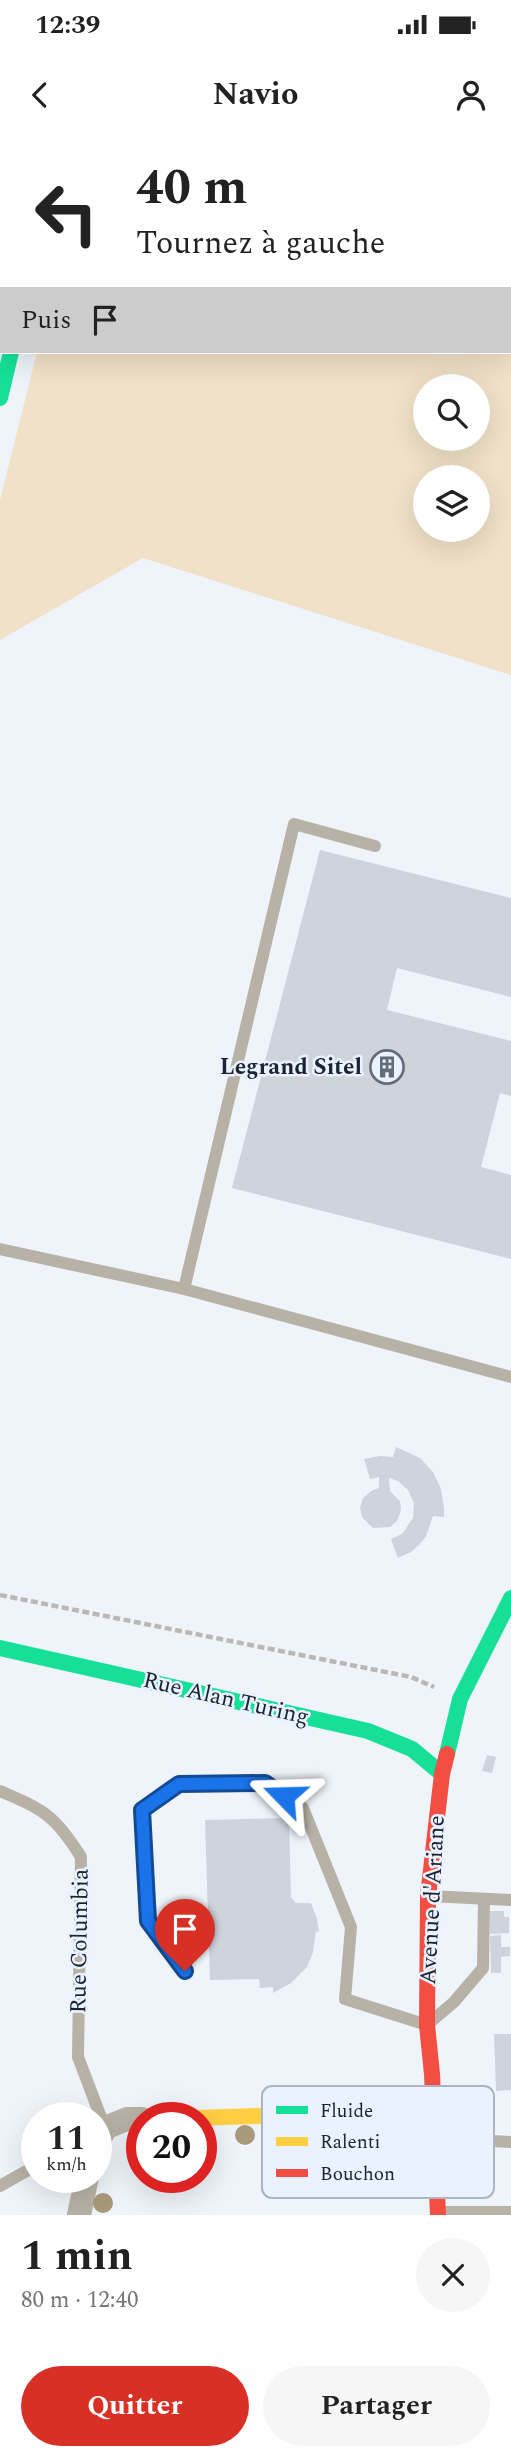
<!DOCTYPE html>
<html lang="fr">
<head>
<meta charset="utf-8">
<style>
	body { margin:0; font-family:Spectral,serif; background:#f6f6f6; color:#222; height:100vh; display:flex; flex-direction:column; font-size:26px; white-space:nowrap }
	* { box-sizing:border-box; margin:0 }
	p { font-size:23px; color:#767676 }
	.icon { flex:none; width:38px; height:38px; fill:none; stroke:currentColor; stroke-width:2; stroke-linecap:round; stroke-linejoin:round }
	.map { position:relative; height:2075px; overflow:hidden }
	.panel { display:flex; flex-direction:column; background:#fff; flex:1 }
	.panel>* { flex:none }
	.hud { position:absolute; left:0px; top:0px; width:511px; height:214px; box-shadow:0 7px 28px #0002; background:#fff; color:#222; overflow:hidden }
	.buttons { position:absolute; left:413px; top:234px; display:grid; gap:14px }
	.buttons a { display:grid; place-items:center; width:77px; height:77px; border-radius:50%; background:#fff; box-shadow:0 7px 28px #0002; font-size:35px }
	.speed { position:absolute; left:21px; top:1962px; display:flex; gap:14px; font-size:35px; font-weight:700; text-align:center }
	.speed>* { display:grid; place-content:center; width:91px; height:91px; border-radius:50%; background:#fff; box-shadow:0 7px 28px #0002; line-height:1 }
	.speed small { font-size:18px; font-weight:400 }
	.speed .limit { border:10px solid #d22; background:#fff; color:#111 }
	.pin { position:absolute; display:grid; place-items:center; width:60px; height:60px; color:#fff; margin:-72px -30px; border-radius:50% 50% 50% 0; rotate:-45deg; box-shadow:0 0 7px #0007 }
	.pin .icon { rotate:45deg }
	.me { position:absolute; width:77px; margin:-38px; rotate:292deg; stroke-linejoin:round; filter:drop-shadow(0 0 5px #0008) }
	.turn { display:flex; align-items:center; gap:24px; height:147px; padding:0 21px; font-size:32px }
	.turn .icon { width:91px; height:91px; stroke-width:2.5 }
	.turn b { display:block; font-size:49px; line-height:60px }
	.then { display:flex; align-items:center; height:66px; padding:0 21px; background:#0003; gap:14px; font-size:26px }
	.round { display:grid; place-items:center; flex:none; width:74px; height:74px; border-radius:37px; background:#f6f6f6 }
	.headline { display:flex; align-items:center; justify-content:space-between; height:119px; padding:0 21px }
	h1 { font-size:42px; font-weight:700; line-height:52px }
	.primary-button { display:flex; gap:14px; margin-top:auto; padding:14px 21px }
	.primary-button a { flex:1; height:80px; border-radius:42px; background:#d93025; color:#fff; font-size:28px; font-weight:700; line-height:80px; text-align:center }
	.primary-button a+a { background:#f6f6f6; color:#222 }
	.status { display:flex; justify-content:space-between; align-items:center; height:49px; padding:0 35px; background:#fff; direction:ltr }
	.status svg { height:19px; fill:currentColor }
	header { display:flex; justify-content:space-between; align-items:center; height:91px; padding:0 21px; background:#fff; font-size:32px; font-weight:700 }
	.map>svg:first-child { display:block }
	.green { fill:#f1e1c8; fill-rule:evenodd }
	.building { fill:#ced3dc }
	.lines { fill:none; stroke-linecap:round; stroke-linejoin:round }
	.path { stroke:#bab8b5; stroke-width:4.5; stroke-dasharray:7 3.5; stroke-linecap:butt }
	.lane { stroke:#b8b2a6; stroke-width:12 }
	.street { stroke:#b8b2a6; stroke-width:24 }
	.fast { stroke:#16e098; stroke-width:16 }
	.slow { stroke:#ffcf43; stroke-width:16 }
	.jam { stroke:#f24e42; stroke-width:16 }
	.tree { fill:#a8997a }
	.route-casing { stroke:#114b97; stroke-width:18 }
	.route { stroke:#1a73e8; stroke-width:12 }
	.labels { text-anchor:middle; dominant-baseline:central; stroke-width:5; stroke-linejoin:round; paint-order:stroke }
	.poi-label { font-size:23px; font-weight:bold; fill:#1d2430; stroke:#eaf2ff; text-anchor:end }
	.street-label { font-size:23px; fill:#1d2430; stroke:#eaf2ff }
	.key { fill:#eaf2ff; stroke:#acb4c1; stroke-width:2 }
	.key-label { font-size:19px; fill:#1d2430 }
</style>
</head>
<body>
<div class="status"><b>12:39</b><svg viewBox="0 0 49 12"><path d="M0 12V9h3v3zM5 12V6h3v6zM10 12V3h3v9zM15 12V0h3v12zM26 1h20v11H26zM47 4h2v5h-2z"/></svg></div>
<header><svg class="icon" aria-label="back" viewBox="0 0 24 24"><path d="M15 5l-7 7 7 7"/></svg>Navio<svg class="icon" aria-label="person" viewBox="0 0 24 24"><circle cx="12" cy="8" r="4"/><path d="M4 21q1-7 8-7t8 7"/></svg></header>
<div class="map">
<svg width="511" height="2075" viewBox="0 0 511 2075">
	<rect width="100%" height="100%" fill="#eff3fa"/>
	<path class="green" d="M89,0H511V535L143,418L0,500V360L37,212H509V2H89ZM425,247H478V299H425ZM425,338H478V390H425Z"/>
	<g class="building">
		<polygon points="320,710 511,758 511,857 397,828 387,870 511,901 511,956 500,953 481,1027 511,1035 511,1119 232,1048"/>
		<polygon points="396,1307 420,1318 433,1332 441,1349 444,1368 444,1377 433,1376 426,1396 420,1404 411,1412 398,1418 391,1399 402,1394 413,1378 414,1363 408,1350 398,1341 389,1338 390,1351 400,1361 401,1370 397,1381 390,1387 373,1388 362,1377 360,1368 363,1358 373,1350 379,1348 379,1337 370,1339 364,1319 380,1316 393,1317"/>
		<polygon points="487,1615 496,1617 492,1633 482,1631"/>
		<polygon points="289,1678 291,1757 296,1763 311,1763 317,1779 319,1792 316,1791 313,1812 307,1827 291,1843 273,1853 273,1847 260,1848 259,1839 210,1840 205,1680"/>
		<polygon points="489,1771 504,1771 504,1777 509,1777 509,1793 490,1794"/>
		<polygon points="501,1795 501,1807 510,1807 510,1816 501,1817 501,1833 491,1833 490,1796"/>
		<polygon points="494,1894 511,1894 511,1950 496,1951"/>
	</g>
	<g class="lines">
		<polyline class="path" points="0,1455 411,1537 434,1547"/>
		<g class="lane">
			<polyline points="0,1109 184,1149 511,1237"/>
			<polyline points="184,1149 294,684 375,706"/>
			<path d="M0,1651C44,1670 55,1675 81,1717L78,1917L105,1988"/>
			<polyline points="429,1756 511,1760"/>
			<polyline points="185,1831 148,1781 142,1670 179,1644 265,1643 303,1668 351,1787 345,1859 427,1885 454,1862 483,1828 484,1760"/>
			<polyline points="492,2001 511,2002"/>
			<polyline points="0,2046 37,2025"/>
			<polyline points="438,2072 511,2072"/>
		</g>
		<g class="street">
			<polyline points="96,2007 105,1988 127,1979 142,1979"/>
			<polyline points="79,2075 87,2037"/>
		</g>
		<g class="fast">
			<polyline points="0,14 2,8"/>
			<polyline points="0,258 11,212"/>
			<polyline points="0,1508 368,1591 412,1609 442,1634"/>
			<polyline points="447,1614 460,1559 511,1458"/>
		</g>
		<g class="slow">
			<polyline points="63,2 64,0"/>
			<polyline points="195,1978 433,1970"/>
		</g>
		<polyline class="jam" points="438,2075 432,1934 427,1885 428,1756 442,1634 447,1614"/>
	</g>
	<g class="tree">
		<circle cx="245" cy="1995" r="10"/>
		<circle cx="103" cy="2063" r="10"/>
	</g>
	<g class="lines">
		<g class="route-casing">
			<polyline id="route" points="185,1831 148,1781 142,1670 179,1644 265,1643 284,1656"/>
		</g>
		<use href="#route" class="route"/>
	</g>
	<defs>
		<g id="building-ring" transform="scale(1.75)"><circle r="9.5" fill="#eaf2ff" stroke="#666c77" stroke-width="1.5"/><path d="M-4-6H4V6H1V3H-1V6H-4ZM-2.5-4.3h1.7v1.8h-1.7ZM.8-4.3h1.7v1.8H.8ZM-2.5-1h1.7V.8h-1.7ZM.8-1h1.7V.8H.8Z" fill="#666c77"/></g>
	</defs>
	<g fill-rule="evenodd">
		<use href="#building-ring" x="387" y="927"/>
	</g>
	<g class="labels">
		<g class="poi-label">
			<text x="362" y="927">Legrand Sitel</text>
		</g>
		<g class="street-label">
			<text transform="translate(226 1559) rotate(13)">Rue Alan Turing</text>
			<text transform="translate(433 1760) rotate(-87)">Avenue d'Ariane</text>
			<text transform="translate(80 1801) rotate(-89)">Rue Columbia</text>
		</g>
	</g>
	<rect x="262" y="1946" width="232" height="112" rx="10" class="key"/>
	<rect x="276" y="1966" width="32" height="8" fill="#16e098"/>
	<rect x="276" y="1997" width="32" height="9" fill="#ffcf43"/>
	<rect x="276" y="2029" width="32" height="8" fill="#f24e42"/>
	<g class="key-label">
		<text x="320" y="1977">Fluide</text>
		<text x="320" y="2008">Ralenti</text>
		<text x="320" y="2040">Bouchon</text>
	</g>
</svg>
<div class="buttons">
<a><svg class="icon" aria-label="search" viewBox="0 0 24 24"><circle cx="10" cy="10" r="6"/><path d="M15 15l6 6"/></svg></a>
<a><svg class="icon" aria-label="layers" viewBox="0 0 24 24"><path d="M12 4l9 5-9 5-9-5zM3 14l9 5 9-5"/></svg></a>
</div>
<div class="speed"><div>11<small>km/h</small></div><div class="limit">20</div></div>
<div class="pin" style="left:185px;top:1831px;background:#d93025"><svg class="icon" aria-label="arrive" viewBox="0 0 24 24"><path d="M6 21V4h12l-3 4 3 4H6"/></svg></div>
<svg class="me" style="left:284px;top:1656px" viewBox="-20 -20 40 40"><path d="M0-17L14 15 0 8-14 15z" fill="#1a73e8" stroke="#fff" stroke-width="4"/></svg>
<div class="hud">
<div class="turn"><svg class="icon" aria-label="left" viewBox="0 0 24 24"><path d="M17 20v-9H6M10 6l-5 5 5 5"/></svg><div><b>40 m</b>Tournez à gauche</div></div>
<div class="then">Puis<svg class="icon" aria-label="arrive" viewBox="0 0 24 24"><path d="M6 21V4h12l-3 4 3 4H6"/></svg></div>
</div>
</div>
<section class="panel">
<div class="headline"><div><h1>1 min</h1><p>80 m · 12:40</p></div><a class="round"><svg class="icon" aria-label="close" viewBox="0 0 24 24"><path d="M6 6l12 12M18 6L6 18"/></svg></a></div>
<div class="primary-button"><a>Quitter</a><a>Partager</a></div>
</section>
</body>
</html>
